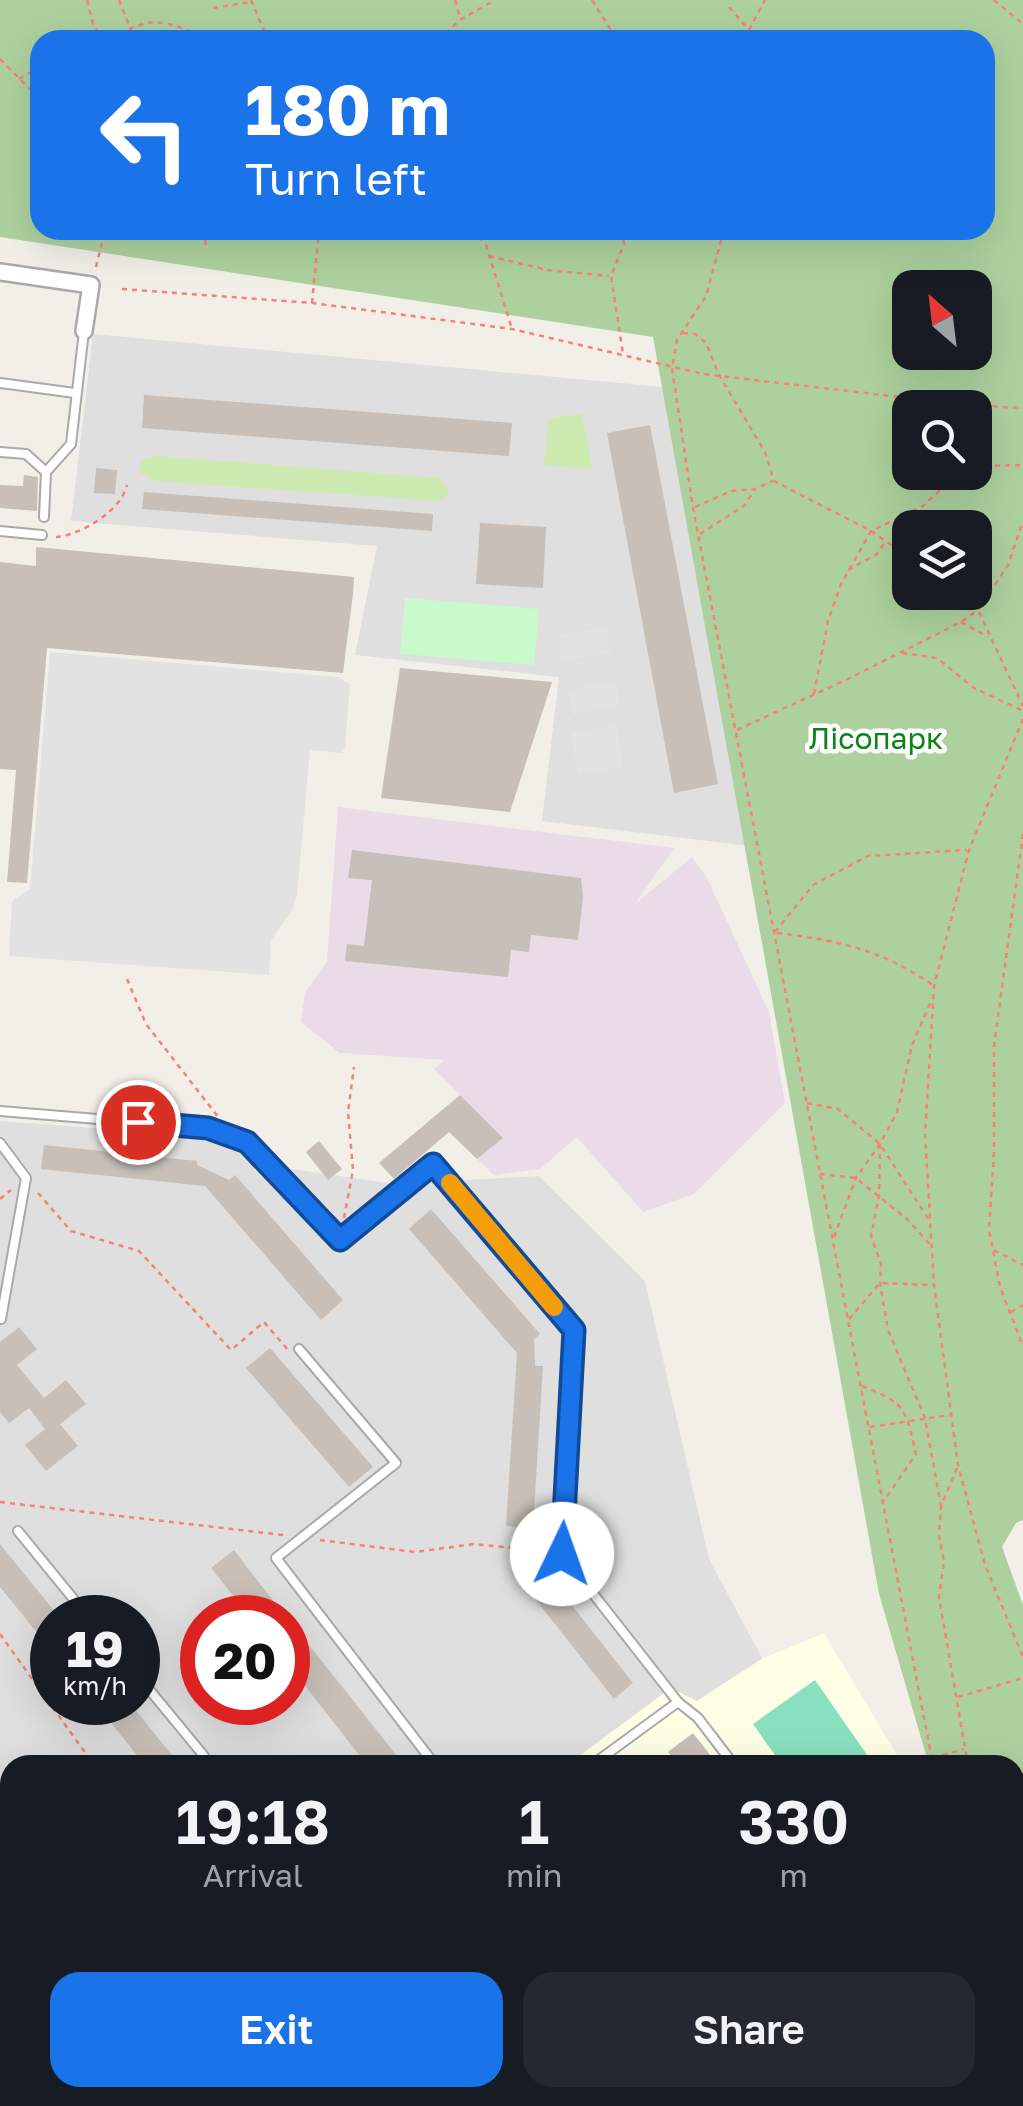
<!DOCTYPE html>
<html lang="en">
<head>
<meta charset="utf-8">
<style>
	body { margin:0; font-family:"Golos Text",sans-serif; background:#242831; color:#f1f3f6; height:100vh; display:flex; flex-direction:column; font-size:38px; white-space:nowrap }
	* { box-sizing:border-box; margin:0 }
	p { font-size:32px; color:#9ea1a6 }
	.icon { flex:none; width:55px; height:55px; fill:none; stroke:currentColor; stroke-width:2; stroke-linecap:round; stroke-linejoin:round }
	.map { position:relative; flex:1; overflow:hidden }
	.side { position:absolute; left:0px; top:1755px; width:1025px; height:352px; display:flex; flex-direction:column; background:#171b24; border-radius:30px 30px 0 0; box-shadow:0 10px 40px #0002 }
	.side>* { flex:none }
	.hud { position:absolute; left:30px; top:30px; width:965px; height:210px; border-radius:30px; box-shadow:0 10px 40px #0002; background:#1a73e8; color:#fff; overflow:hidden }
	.needle { width:65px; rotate:332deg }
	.buttons { position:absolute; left:892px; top:270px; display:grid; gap:20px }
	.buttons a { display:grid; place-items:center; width:100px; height:100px; border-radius:20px; background:#171b24; box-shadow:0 10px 40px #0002; font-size:50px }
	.speed { position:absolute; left:30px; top:1595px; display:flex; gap:20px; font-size:50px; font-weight:700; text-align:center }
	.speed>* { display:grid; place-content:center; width:130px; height:130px; border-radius:50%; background:#171b24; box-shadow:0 10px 40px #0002; line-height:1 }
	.speed small { font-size:25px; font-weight:400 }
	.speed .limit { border:15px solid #d22; background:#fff; color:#111 }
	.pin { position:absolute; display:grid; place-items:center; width:85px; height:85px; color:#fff; margin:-42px; border:5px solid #fff; border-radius:50%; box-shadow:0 2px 10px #0007 }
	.me { position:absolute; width:110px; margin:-55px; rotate:3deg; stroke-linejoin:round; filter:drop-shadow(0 0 8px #0008) }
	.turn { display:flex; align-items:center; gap:35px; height:210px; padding:0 50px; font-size:45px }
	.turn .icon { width:130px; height:130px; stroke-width:2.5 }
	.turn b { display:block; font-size:70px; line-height:85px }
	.eta { display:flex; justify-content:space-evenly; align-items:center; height:170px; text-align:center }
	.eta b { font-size:60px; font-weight:600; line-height:70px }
	.primary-button { display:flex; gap:20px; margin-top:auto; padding:20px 50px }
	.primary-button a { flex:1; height:115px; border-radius:30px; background:#1a73e8; color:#fff; font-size:40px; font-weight:600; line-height:115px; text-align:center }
	.primary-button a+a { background:#242831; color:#f1f3f6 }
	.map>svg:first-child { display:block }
	.residential { fill:#e0dfdf; fill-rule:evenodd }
	.industrial { fill:#ebdbe8 }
	.education { fill:#ffffe5 }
	.grass { fill:#cdebb0 }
	.forest { fill:#add19e; fill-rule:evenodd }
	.park { fill:#c8facc }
	.pitch { fill:#88e0be }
	.parking { fill:#e2e2e2 }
	.building { fill:#c7bfb8 }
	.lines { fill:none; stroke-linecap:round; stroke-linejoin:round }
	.service-casing { stroke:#a9a9a9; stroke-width:12 }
	.minor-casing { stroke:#a9a9a9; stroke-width:20 }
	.path { stroke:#fa8072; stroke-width:2.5; stroke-dasharray:5 5; stroke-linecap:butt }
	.service { stroke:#fff; stroke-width:8 }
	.minor { stroke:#fff; stroke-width:15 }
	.route-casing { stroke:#114b97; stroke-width:25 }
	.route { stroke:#1a73e8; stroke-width:18 }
	.slow { stroke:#f59e0b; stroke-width:18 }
	.labels { text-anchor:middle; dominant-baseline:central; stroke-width:9; stroke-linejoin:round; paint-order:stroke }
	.park-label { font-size:30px; fill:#0c8416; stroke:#fff }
</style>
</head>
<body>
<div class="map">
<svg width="1023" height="2106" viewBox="0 0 1023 2106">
	<rect width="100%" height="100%" fill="#f2efe9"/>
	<g class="residential">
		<polygon points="93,334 663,387 750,846 542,821 559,677 355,655 377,546 71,521"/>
		<path d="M0,1121L222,1138L258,1164L393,1184L539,1176L645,1281L709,1559L762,1658L824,1633L903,1765H10V2098H839L835,2106H0ZM52,1618H138V1702H52ZM202,1618H288V1702H202Z"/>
	</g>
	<polygon class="industrial" points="338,807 674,848 635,904 692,857 707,878 769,1012 785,1103 694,1194 643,1212 577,1137 540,1169 494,1175 477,1159 503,1138 434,1069 444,1060 340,1053 301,1022 305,993 327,961"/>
	<polygon class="education" points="824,1633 903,1765 567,1765 671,1688 697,1701 763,1658"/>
	<g class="grass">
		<polygon points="582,414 592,469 544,465 549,418"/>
		<polygon points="157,456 439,478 449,488 448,496 438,501 154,481 139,472 142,460"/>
	</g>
	<path class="forest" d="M0,0H1023V1520L1016,1523L1002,1547L1023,1605V2106H984L982,2098H1015V1765H929L879,1594L653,337L0,237ZM40,40H985V230H40ZM910,288H975V352H910ZM910,408H975V472H910ZM910,528H975V592H910Z"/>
	<g class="park">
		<polygon points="405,598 539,609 534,665 400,654"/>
		<polygon points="0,1853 10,1854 10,2025 0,2024"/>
	</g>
	<polygon class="pitch" points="815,1680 874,1765 782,1765 753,1724"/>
	<g class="parking">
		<polygon points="606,627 610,653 562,661 558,635"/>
		<polygon points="50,652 338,677 350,684 345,748 341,753 310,750 297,895 292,910 271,940 269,975 9,956 12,901 30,889"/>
		<polygon points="615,681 620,706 573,715 568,690"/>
		<polygon points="616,725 623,767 578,775 571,732"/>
	</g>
	<g class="building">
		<polygon points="144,395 512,423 509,456 142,428"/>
		<polygon points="650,425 718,784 674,793 607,433"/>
		<polygon points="96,468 117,470 115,494 94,493"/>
		<polygon points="24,475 38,477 37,511 0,508 0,485 23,486"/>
		<polygon points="144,492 433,514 432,531 142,509"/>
		<polygon points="480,523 546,527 543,588 476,584"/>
		<polygon points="36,547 354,577 353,594 343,673 47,648 27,883 7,882 16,770 0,769 0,562 36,566"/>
		<polygon points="400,668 552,682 510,812 381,798"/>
		<polygon points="352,850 581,878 583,898 578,940 531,935 529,952 511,950 508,977 345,961 347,944 364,946 372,880 348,878"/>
		<polygon points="460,1095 503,1138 477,1159 449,1132 394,1179 379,1163"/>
		<polygon points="319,1141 342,1169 328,1180 306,1152"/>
		<polygon points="44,1145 197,1161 197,1165 229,1180 235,1175 343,1300 321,1320 205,1186 41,1169"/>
		<polygon points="431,1209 540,1334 534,1339 535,1366 543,1366 533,1528 506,1526 517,1353 409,1229"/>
		<polygon points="19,1327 37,1349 17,1365 44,1398 66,1380 86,1404 60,1424 78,1446 46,1471 25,1445 45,1429 29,1408 9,1423 0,1412 0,1342"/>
		<polygon points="270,1348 373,1467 349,1487 246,1368"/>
		<polygon points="0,1544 60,1618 52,1618 52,1651 0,1587"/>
		<polygon points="234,1550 249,1570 287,1618 251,1618 211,1568"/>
		<polygon points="534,1557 633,1683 614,1699 514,1572"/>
		<polygon points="288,1619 352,1699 404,1765 367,1765 288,1664"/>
		<polygon points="94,1702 129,1702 180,1765 145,1765"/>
		<polygon points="693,1733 718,1765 679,1765 668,1752"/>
	</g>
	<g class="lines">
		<g class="service-casing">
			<g id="service">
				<polyline points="0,383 75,393"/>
				<polyline points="0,452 26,454 46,472"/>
				<polyline points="44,517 46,472 71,444 84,331"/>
				<polyline points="0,531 42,535"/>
				<polyline points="0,1111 207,1128 247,1142 340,1239 433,1164 573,1330 562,1554 678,1702"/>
				<polyline points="0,1143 26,1178 1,1319"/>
				<polyline points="299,1349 396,1463 276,1558 435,1765"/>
				<polyline points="18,1531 89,1618"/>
				<polyline points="138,1676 204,1756 203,1765"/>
				<polyline points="592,1765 678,1702 698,1718 734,1765"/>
				<polyline points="0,2024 10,2025"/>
				<polyline points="539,2098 546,2106"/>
				<polyline points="0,2101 4,2106"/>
				<polyline points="79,2106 90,2098"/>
				<polyline points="744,2106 747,2098"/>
			</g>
		</g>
		<g class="minor-casing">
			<g id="minor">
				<polyline points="0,272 91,285 84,331"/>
				<polyline points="0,1853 10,1854"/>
			</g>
		</g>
		<g class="path">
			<polyline points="87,0 93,24 103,40"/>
			<polyline points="119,0 135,40"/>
			<polyline points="251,0 268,40"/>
			<polyline points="455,0 460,18"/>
			<polyline points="592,0 617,40"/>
			<polyline points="994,0 1023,24"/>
			<polyline points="729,7 748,29"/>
			<polyline points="213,8 250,2"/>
			<path d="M112,40C151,11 170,23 210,40"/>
			<polyline points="438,40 460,20 495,0"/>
			<polyline points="749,40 749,30 765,0"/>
			<polyline points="0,59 40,99"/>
			<polyline points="19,79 40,67"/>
			<polyline points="204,230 206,247"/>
			<polyline points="472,230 486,245 512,329"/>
			<polyline points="622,230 624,244 611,276 623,354"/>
			<polyline points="724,230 706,296 677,340 672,368 693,508 933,1765"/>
			<polyline points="489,256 548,270 609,276"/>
			<polyline points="96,267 105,230"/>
			<polyline points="122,289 312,303 512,329 703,374 968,405 1023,408"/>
			<polyline points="312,303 319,230"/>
			<polyline points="683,333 695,334 706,343 719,375 765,452 774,481 871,531 910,558"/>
			<polyline points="975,466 1023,465"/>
			<polyline points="695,507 731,491 755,489 772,481"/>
			<polyline points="700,534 745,505 754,490"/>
			<path d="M56,537C81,535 121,511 127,485"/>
			<polyline points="848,570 877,554 885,542"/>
			<polyline points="957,592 978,610 1023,706"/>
			<polyline points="961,622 988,637"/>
			<polyline points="902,653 937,658 974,688 1023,711"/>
			<polyline points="814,694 828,621 841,584 871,531 923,506 959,472"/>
			<polyline points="1023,719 969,850 934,986 925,1134 934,1285 958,1465 985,1565 1023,1657"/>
			<polyline points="737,730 852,677 961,622 978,610 1008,565 1023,521"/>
			<polyline points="1023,834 994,1046 994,1153 989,1230 1000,1287 1023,1346"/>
			<polyline points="775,932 813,885 868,856 967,850"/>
			<path d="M777,933C841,941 879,949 933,985"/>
			<polyline points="127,979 146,1024 219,1118"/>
			<polyline points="807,1103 838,1109 880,1144 929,1220"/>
			<polyline points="880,1144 879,1196 871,1236 881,1264 880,1283 888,1330 925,1418 941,1506"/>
			<polyline points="820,1174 856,1178 908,1220 931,1246"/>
			<polyline points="38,1193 71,1231 139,1251 231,1350 264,1322 288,1350"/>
			<polyline points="0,1199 11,1190"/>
			<polyline points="344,1218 353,1170 348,1112 354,1067"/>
			<polyline points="834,1237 856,1178 880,1144 897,1112 912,1045 931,1001"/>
			<polyline points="994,1250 1023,1265"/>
			<polyline points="1011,1312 1023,1305"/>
			<polyline points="849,1319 880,1283 934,1285"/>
			<path d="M862,1386C907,1404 905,1408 916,1454L884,1501"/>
			<polyline points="870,1427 950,1415"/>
			<polyline points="957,1468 941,1506 939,1536 944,1561 939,1597 968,1765"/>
			<polyline points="0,1502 283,1535"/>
			<polyline points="320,1540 415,1552 474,1544 551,1552"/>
			<polyline points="0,1634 94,1765"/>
			<polyline points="958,1697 1023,1678"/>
			<polyline points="933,1758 964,1749"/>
			<polyline points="1015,1869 1023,1867"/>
			<polyline points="0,1912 10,1921"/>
			<polyline points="0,1940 10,1941"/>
			<polyline points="0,1989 10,1990"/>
			<polyline points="0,2004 10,1995"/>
			<polyline points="1015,2009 1023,2012"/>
			<polyline points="1015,2015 1023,2043"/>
			<polyline points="157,2098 159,2106"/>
			<polyline points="614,2098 732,2106"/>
			<polyline points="937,2098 937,2106"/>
			<polyline points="520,2106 525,2099"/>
		</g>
		<use href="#service" class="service"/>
		<use href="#minor" class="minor"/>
	</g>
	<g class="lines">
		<g class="route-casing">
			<polyline id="route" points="138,1122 208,1128 247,1142 340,1240 433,1164 574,1330 562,1554"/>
		</g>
		<use href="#route" class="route"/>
		<polyline class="slow" points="450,1183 554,1307"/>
	</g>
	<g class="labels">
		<g class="park-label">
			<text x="876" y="738">Лісопарк</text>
		</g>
	</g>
</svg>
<div class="buttons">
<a><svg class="needle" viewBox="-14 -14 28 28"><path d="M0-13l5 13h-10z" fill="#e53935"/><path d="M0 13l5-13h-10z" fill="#9ea1a6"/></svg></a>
<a><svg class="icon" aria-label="search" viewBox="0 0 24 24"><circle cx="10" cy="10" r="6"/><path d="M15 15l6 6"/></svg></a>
<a><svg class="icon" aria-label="layers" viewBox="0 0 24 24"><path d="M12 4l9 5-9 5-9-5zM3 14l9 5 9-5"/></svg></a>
</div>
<div class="speed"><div>19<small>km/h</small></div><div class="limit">20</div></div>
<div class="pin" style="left:138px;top:1122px;background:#d93025"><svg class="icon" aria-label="arrive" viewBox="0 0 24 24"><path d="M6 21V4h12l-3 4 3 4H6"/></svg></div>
<svg class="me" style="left:562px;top:1554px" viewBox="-20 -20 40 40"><circle r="19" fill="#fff"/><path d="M0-13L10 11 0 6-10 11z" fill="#1a73e8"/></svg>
<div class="hud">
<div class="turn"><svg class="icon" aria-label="left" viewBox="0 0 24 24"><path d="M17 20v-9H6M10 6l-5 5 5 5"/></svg><div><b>180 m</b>Turn left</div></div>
</div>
<section class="side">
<div class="eta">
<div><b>19:18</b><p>Arrival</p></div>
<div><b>1</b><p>min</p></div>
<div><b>330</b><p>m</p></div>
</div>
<div class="primary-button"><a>Exit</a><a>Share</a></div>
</section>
</div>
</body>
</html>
